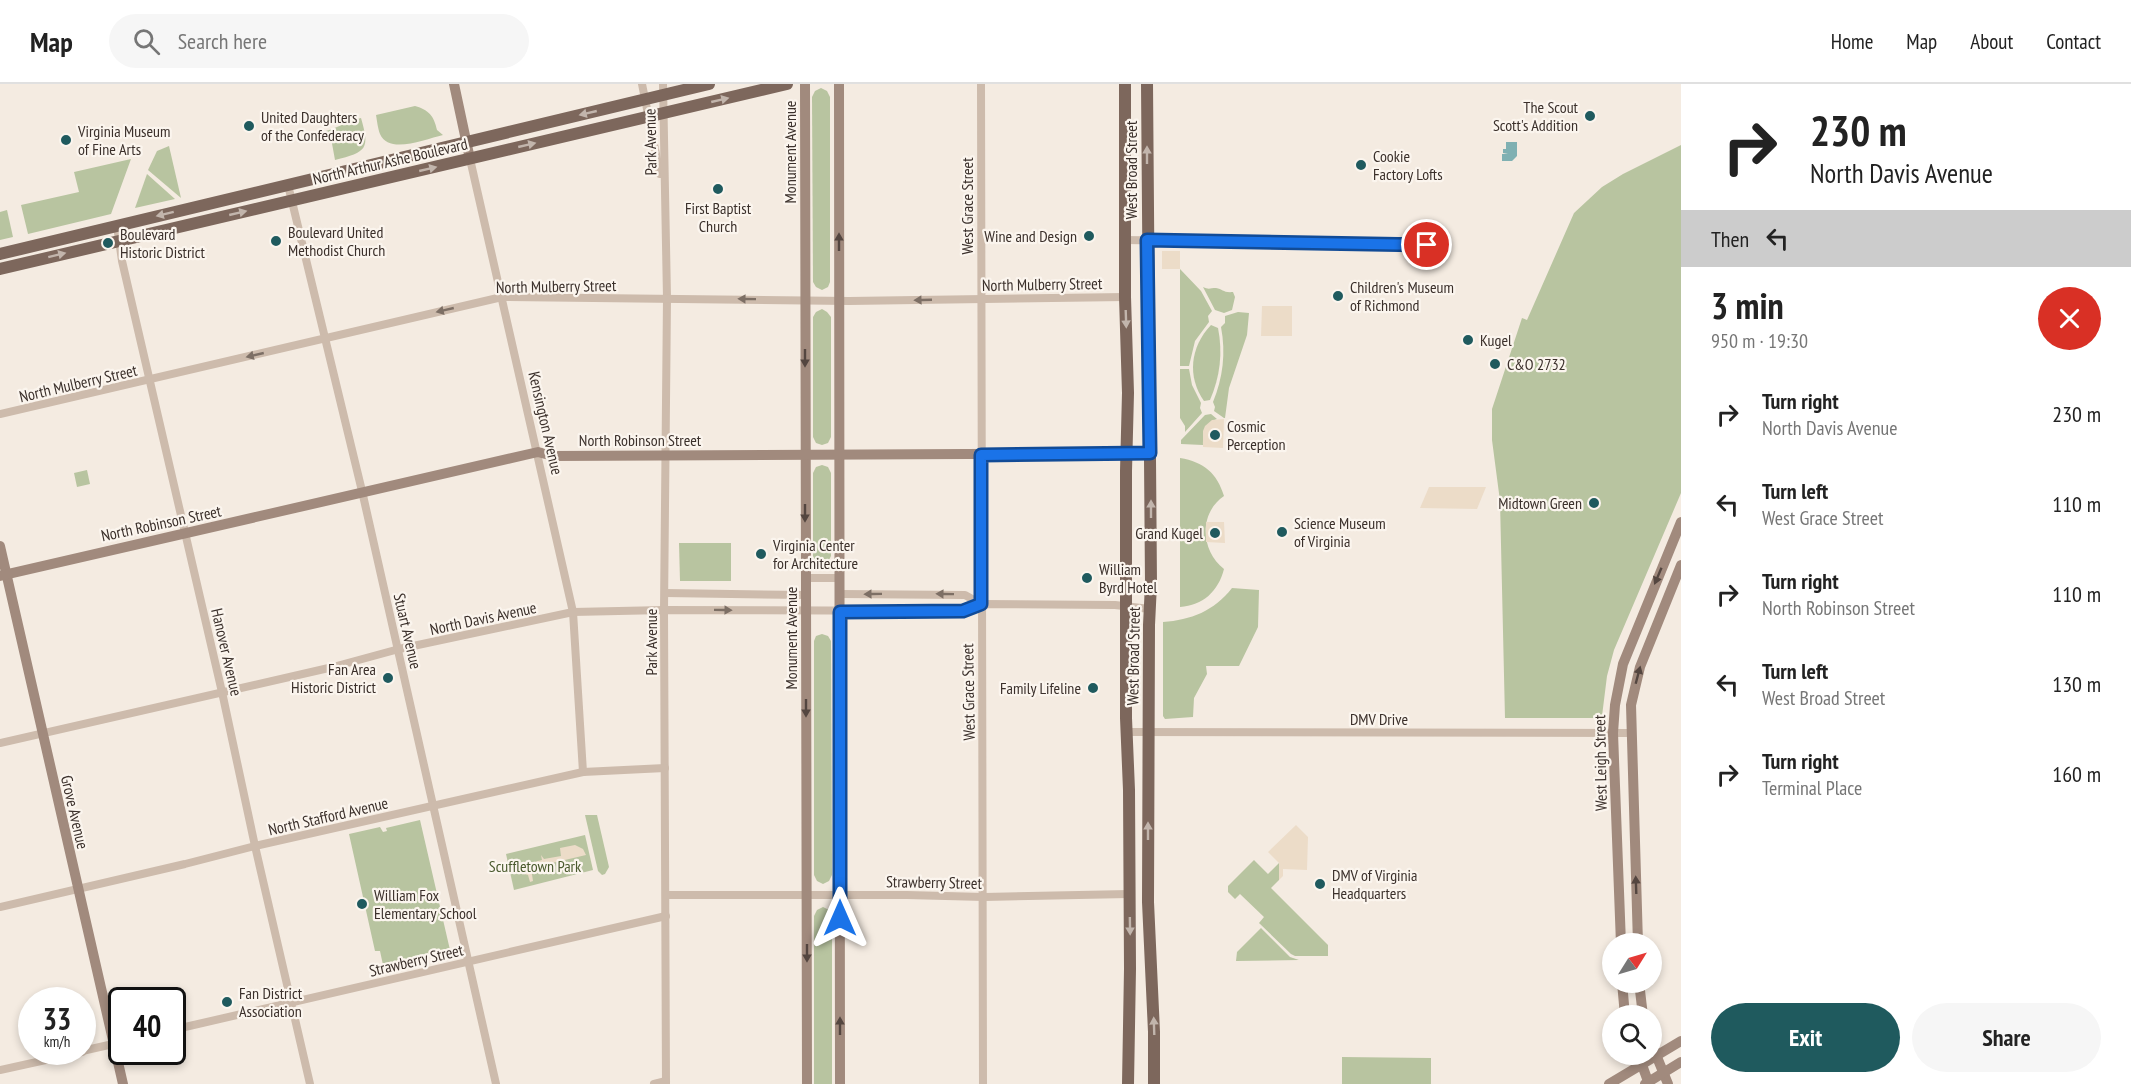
<!DOCTYPE html>
<html lang="en">
<head>
<meta charset="utf-8">
<style>
	body { margin:0; font-family:"PT Sans Narrow",sans-serif; background:#f6f6f6; color:#222; height:100vh; display:flex; flex-direction:column; font-size:22px; white-space:nowrap }
	* { box-sizing:border-box; margin:0 }
	p { font-size:20px; color:#767676 }
	.icon { flex:none; width:33px; height:33px; fill:none; stroke:currentColor; stroke-width:2; stroke-linecap:round; stroke-linejoin:round }
	.map { position:relative; flex:1; overflow:hidden }
	.panel { display:flex; flex-direction:column; background:#fff; width:450px }
	.panel>* { flex:none }
	.top-card { background:#fff; color:#222; overflow:hidden }
	.needle { width:39px; rotate:53deg }
	.fabs { position:absolute; left:1602px; top:849px; display:grid; gap:12px }
	.fabs a { display:grid; place-items:center; width:60px; height:60px; border-radius:50%; background:#fff; box-shadow:0 3px 9px #0003; font-size:30px }
	.speed { position:absolute; left:18px; top:903px; display:flex; gap:12px; font-size:30px; font-weight:700; text-align:center }
	.speed>* { display:grid; place-content:center; width:78px; height:78px; border-radius:50%; background:#fff; box-shadow:0 3px 9px #0003; line-height:1 }
	.speed small { font-size:15px; font-weight:400 }
	.speed .limit { border:3px solid #111; border-radius:9px; background:#fff; color:#111 }
	.pin { position:absolute; display:grid; place-items:center; width:51px; height:51px; color:#fff; margin:-26px; border:3px solid #fff; border-radius:50%; box-shadow:0 2px 6px #0007 }
	.me { position:absolute; width:66px; margin:-33px; rotate:0deg; stroke-linejoin:round; filter:drop-shadow(0 0 4px #0008) }
	.turn { display:flex; align-items:center; gap:21px; height:126px; padding:0 30px; font-size:27px }
	.turn .icon { width:78px; height:78px; stroke-width:2.5 }
	.turn b { display:block; font-size:42px; line-height:51px }
	.then { display:flex; align-items:center; height:57px; padding:0 30px; background:#0003; gap:12px; font-size:22px }
	.round { display:grid; place-items:center; flex:none; width:63px; height:63px; border-radius:32px; background:#f6f6f6 }
	.head { display:flex; align-items:center; justify-content:space-between; height:102px; padding:0 30px }
	h1 { font-size:36px; font-weight:800; line-height:45px }
	.action { display:flex; gap:12px; margin-top:auto; padding:12px 30px }
	.action a { flex:1; height:69px; border-radius:36px; background:#1f5a5e; color:#fff; font-size:24px; font-weight:800; line-height:69px; text-align:center }
	.action a+a { background:#f6f6f6; color:#222 }
	ul { padding:0; list-style:none }
	li { display:flex; align-items:center; gap:18px; height:90px; padding:0 30px }
	li div { flex:1 }
	li b { display:block; font-size:22px }
	li em { font-style:normal }
	header { display:flex; align-items:center; gap:36px; box-sizing:border-box; height:84px; padding:0 30px; background:#fff; border-bottom:2px solid #e0e0e0 }
	header strong { font-size:28px }
	nav { display:flex; gap:33px; margin-inline-start:auto; font-size:21px }
	.search { width:420px; height:54px; background:#f6f6f6; display:flex; align-items:center; gap:15px; box-sizing:border-box; padding:0 21px; border-radius:33px; color:#767676; font-size:22px }
	main { display:flex; flex:1; min-height:0 }
	.map>svg:first-child { display:block }
	.green { fill:#b8c4a0 }
	.plaza { fill:#ecdcc8 }
	.water { fill:#7fb0b2 }
	.lines { fill:none; stroke-linecap:round; stroke-linejoin:round }
	.street { stroke:#cdbbac; stroke-width:8 }
	.secondary { stroke:#a18a7d; stroke-width:10 }
	.primary { stroke:#7d675c; stroke-width:12 }
	.oneway { fill:#c2b5ac }
	.oneway2 { fill:#544640 }
	.oneway3 { fill:#7d6f65 }
	.route-casing { stroke:#114b97; stroke-width:15 }
	.route { stroke:#1a73e8; stroke-width:10 }
	.poi-dot { fill:#1f5a5e; stroke:#fbf5ee; stroke-width:2 }
	.labels { text-anchor:middle; dominant-baseline:central; stroke-width:4.5; stroke-linejoin:round; paint-order:stroke }
	.poi-label { font-size:16px; fill:#3b302b; stroke:#fbf5ee; text-anchor:start }
	.street-label { font-size:16px; fill:#3b302b; stroke:#fbf5ee }
	.park-label { font-size:16px; fill:#4a5a2e; stroke:#fbf5ee }
</style>
</head>
<body>
<header>
<strong>Map</strong>
<div class="search"><svg class="icon" aria-label="search" viewBox="0 0 24 24"><circle cx="10" cy="10" r="6"/><path d="M15 15l6 6"/></svg>Search here</div>
<nav><a>Home</a><a>Map</a><a>About</a><a>Contact</a></nav>
</header>
<main>
<div class="map">
<svg width="1681" height="1000" viewBox="0 0 1681 1000">
	<rect width="100%" height="100%" fill="#f4ebe1"/>
	<g class="green">
		<polygon points="821,4 827,7 830,13 830,198 828,203 822,206 816,203 813,198 812,13 815,7"/>
		<path d="M415,22C429,26 434,32 437,46L443,51C425,55 389,71 380,50C378,45 377,37 376,31Z"/>
		<path d="M361,34C370,65 367,68 335,76L331,54L326,47C339,43 348,37 361,34Z"/>
		<polygon points="1681,61 1681,409 1614,566 1607,592 1602,632 1597,634 1505,634 1500,417 1492,356 1492,325 1522,234 1527,236 1574,129 1602,103 1623,90"/>
		<polygon points="169,62 181,114 148,86 157,67"/>
		<polygon points="131,75 111,130 28,150 21,121 79,108 74,88"/>
		<polygon points="147,90 175,115 135,124"/>
		<polygon points="7,126 13,153 0,156 0,128"/>
		<polygon points="1180,185 1201,207 1212,227 1208,232 1209,238 1195,257 1189,282 1180,282"/>
		<path d="M1203,203C1209,206 1210,204 1216,204C1223,205 1223,209 1233,208L1235,213L1232,226L1224,229L1215,226Z"/>
		<polygon points="822,225 827,228 831,233 831,353 828,359 822,361 816,359 813,353 813,233 816,228"/>
		<path d="M1238,228L1249,229L1247,251L1229,304L1225,334H1224L1214,327L1215,323L1213,318C1223,294 1226,269 1221,243L1225,239V232Z"/>
		<path d="M1211,241L1218,244C1223,269 1220,293 1210,316L1204,317C1187,293 1190,263 1211,241Z"/>
		<polygon points="1180,285 1189,285 1192,301 1201,319 1200,324 1202,329 1185,348 1185,342 1180,334"/>
		<path d="M1211,330L1217,335C1205,338 1203,350 1203,361L1181,360V356L1205,331Z"/>
		<path d="M1180,374C1204,378 1217,389 1224,412C1198,430 1201,467 1224,485C1218,508 1203,521 1180,523Z"/>
		<polygon points="822,381 828,383 831,389 831,472 828,478 822,480 816,478 813,472 813,389 816,383"/>
		<polygon points="87,386 90,400 77,403 74,389"/>
		<polygon points="679,459 731,459 731,497 680,497"/>
		<path d="M1232,504L1259,506L1258,543L1239,582H1206L1207,590L1194,614L1193,633L1165,635L1163,632V538C1191,536 1214,527 1232,504Z"/>
		<polygon points="822,550 828,552 831,557 832,791 829,797 823,800 817,797 814,791 814,557 816,552"/>
		<polygon points="585,731 597,731 609,783 605,790 602,791 598,787"/>
		<polygon points="420,736 450,866 383,881 380,867 375,867 349,750 380,743 383,748 387,747 386,744"/>
		<polygon points="585,751 593,786 514,806 506,770"/>
		<polygon points="1254,776 1268,790 1279,779 1279,796 1271,804 1328,861 1328,872 1295,872 1291,870 1259,839 1264,833 1240,810 1235,815 1228,808 1228,802"/>
		<polygon points="823,823 829,826 832,832 832,1000 814,1000 814,832 817,826"/>
		<polygon points="1261,844 1290,873 1299,876 1236,877 1237,868"/>
		<polygon points="1342,973 1431,974 1431,1000 1342,1000"/>
	</g>
	<g class="plaza">
		<rect x="1162" y="167" width="18" height="18"/>
		<polygon points="1262,222 1292,222 1292,252 1261,252"/>
		<polygon points="1224,335 1223,364 1203,363 1203,347 1205,342 1212,336"/>
		<polygon points="1429,403 1486,403 1477,425 1420,424"/>
		<polygon points="1206,438 1224,438 1225,459 1206,458"/>
		<polygon points="1296,741 1308,753 1307,786 1283,785 1283,792 1279,796 1279,779 1268,768"/>
		<polygon points="575,761 583,765 586,771 531,784 533,797 530,798 528,791 524,790 521,787 522,781 542,776 541,771 544,775 561,772 560,764"/>
	</g>
	<polygon class="water" points="1506,58 1517,58 1517,72 1512,77 1502,77 1502,70 1508,70 1503,69 1503,65 1506,65"/>
	<g class="lines">
		<g class="street">
			<polyline points="642,0 660,90"/>
			<polyline points="663,0 667,214 664,526 666,1000"/>
			<polyline points="981,0 983,1000"/>
			<polyline points="470,75 573,528 583,688"/>
			<polyline points="288,101 362,407 496,1000"/>
			<polyline points="117,142 122,177 222,608 255,762 310,1000"/>
			<polyline points="1125,156 1440,161"/>
			<polyline points="0,330 502,213 849,217 1125,213"/>
			<polyline points="806,494 840,494"/>
			<polyline points="665,509 806,511"/>
			<polyline points="840,510 965,511 981,520"/>
			<polyline points="1127,648 1632,649"/>
			<polyline points="0,659 333,583 399,565 573,528 664,526 963,527 981,520 1115,521 1150,525"/>
			<polyline points="667,811 907,811 984,813 1129,810"/>
			<polyline points="0,823 185,780 255,762 583,688 665,684"/>
			<polyline points="172,946 666,832"/>
			<polyline points="82,967 122,958"/>
			<polyline points="0,986 82,968"/>
			<polyline points="654,1000 666,997"/>
		</g>
		<g class="secondary">
			<polyline points="454,0 470,75"/>
			<polyline points="805,0 807,1000"/>
			<polyline points="839,0 840,1000"/>
			<polyline points="0,462 123,1000"/>
			<polyline points="0,492 538,368 553,372 1151,369"/>
			<polyline points="1621,860 1613,649 1615,621 1623,580 1681,438"/>
			<polyline points="1638,860 1631,621 1640,583 1681,481"/>
			<polyline points="1622,898 1625,932"/>
			<polyline points="1639,898 1643,932"/>
			<polyline points="1652,961 1668,1000"/>
			<polyline points="1638,970 1649,1000"/>
			<polyline points="1609,1000 1681,957"/>
			<polyline points="1645,1000 1681,978"/>
		</g>
		<g class="primary">
			<polyline points="1125,0 1125,213 1128,309 1126,387 1126,634 1129,706 1130,885 1128,1000"/>
			<polyline points="1147,0 1151,500 1149,541 1148,818 1154,948 1154,1000"/>
			<polyline points="0,170 709,0"/>
			<polyline points="0,185 787,0"/>
		</g>
	</g>
	<defs><path id="oneway-solid" d="M-6-.8H1V-3.2L6.5 0L1 3.2V.8H-6Z" transform="scale(1.5)"/></defs>
	<g class="oneway">
		<use href="#oneway-solid" transform="translate(720 16) rotate(-13)"/>
		<use href="#oneway-solid" transform="translate(588 29) rotate(167)"/>
		<use href="#oneway-solid" transform="translate(527 61) rotate(-13)"/>
		<use href="#oneway-solid" transform="translate(1147 71) rotate(-90)"/>
		<use href="#oneway-solid" transform="translate(428 85) rotate(-13)"/>
		<use href="#oneway-solid" transform="translate(238 129) rotate(-13)"/>
		<use href="#oneway-solid" transform="translate(165 130) rotate(166)"/>
		<use href="#oneway-solid" transform="translate(57 171) rotate(-14)"/>
		<use href="#oneway-solid" transform="translate(1126 235) rotate(88)"/>
		<use href="#oneway-solid" transform="translate(1151 425) rotate(-90)"/>
		<use href="#oneway-solid" transform="translate(1148 747) rotate(-90)"/>
		<use href="#oneway-solid" transform="translate(1130 842) rotate(89)"/>
		<use href="#oneway-solid" transform="translate(1154 942) rotate(-92)"/>
	</g>
	<g class="oneway2">
		<use href="#oneway-solid" transform="translate(839 158) rotate(-90)"/>
		<use href="#oneway-solid" transform="translate(805 274) rotate(90)"/>
		<use href="#oneway-solid" transform="translate(805 429) rotate(90)"/>
		<use href="#oneway-solid" transform="translate(1658 492) rotate(113)"/>
		<use href="#oneway-solid" transform="translate(1638 591) rotate(-75)"/>
		<use href="#oneway-solid" transform="translate(806 624) rotate(90)"/>
		<use href="#oneway-solid" transform="translate(1636 801) rotate(-92)"/>
		<use href="#oneway-solid" transform="translate(807 869) rotate(90)"/>
		<use href="#oneway-solid" transform="translate(840 942) rotate(-90)"/>
	</g>
	<g class="oneway3">
		<use href="#oneway-solid" transform="translate(747 215) rotate(-179)"/>
		<use href="#oneway-solid" transform="translate(923 216) rotate(178)"/>
		<use href="#oneway-solid" transform="translate(445 226) rotate(167)"/>
		<use href="#oneway-solid" transform="translate(255 271) rotate(167)"/>
		<use href="#oneway-solid" transform="translate(873 510) rotate(179)"/>
		<use href="#oneway-solid" transform="translate(945 510) rotate(-179)"/>
		<use href="#oneway-solid" transform="translate(723 526) rotate(1)"/>
	</g>
	<g class="lines">
		<g class="route-casing">
			<polyline id="route" points="840,834 840,528 963,527 981,520 981,371 1150,369 1147,156 1427,161"/>
		</g>
		<use href="#route" class="route"/>
	</g>
	<g class="poi-dot">
		<circle cx="1590" cy="32" r="6"/>
		<circle cx="249" cy="42" r="6"/>
		<circle cx="66" cy="56" r="6"/>
		<circle cx="1361" cy="81" r="6"/>
		<circle cx="718" cy="105" r="6"/>
		<circle cx="1089" cy="152" r="6"/>
		<circle cx="276" cy="157" r="6"/>
		<circle cx="108" cy="159" r="6"/>
		<circle cx="1338" cy="212" r="6"/>
		<circle cx="1468" cy="256" r="6"/>
		<circle cx="1495" cy="280" r="6"/>
		<circle cx="1215" cy="351" r="6"/>
		<circle cx="1594" cy="419" r="6"/>
		<circle cx="1282" cy="448" r="6"/>
		<circle cx="1215" cy="449" r="6"/>
		<circle cx="761" cy="470" r="6"/>
		<circle cx="1087" cy="494" r="6"/>
		<circle cx="388" cy="594" r="6"/>
		<circle cx="1093" cy="604" r="6"/>
		<circle cx="1320" cy="800" r="6"/>
		<circle cx="362" cy="820" r="6"/>
		<circle cx="227" cy="918" r="6"/>
	</g>
	<g class="labels">
		<g class="poi-label">
			<text x="1578" y="23" text-anchor="end">The Scout<tspan x="1578" dy="18">Scott's Addition</tspan></text>
			<text x="261" y="33">United Daughters<tspan x="261" dy="18">of the Confederacy</tspan></text>
			<text x="78" y="47">Virginia Museum<tspan x="78" dy="18">of Fine Arts</tspan></text>
			<text x="1373" y="72">Cookie<tspan x="1373" dy="18">Factory Lofts</tspan></text>
			<text x="718" y="124" text-anchor="middle">First Baptist<tspan x="718" dy="18">Church</tspan></text>
			<text x="288" y="148">Boulevard United<tspan x="288" dy="18">Methodist Church</tspan></text>
			<text x="120" y="150">Boulevard<tspan x="120" dy="18">Historic District</tspan></text>
			<text x="1077" y="152" text-anchor="end">Wine and Design</text>
			<text x="1350" y="203">Children's Museum<tspan x="1350" dy="18">of Richmond</tspan></text>
			<text x="1480" y="256">Kugel</text>
			<text x="1507" y="280">C&amp;O 2732</text>
			<text x="1227" y="342">Cosmic<tspan x="1227" dy="18">Perception</tspan></text>
			<text x="1582" y="419" text-anchor="end">Midtown Green</text>
			<text x="1294" y="439">Science Museum<tspan x="1294" dy="18">of Virginia</tspan></text>
			<text x="1203" y="449" text-anchor="end">Grand Kugel</text>
			<text x="773" y="461">Virginia Center<tspan x="773" dy="18">for Architecture</tspan></text>
			<text x="1099" y="485">William<tspan x="1099" dy="18">Byrd Hotel</tspan></text>
			<text x="376" y="585" text-anchor="end">Fan Area<tspan x="376" dy="18">Historic District</tspan></text>
			<text x="1081" y="604" text-anchor="end">Family Lifeline</text>
			<text x="1332" y="791">DMV of Virginia<tspan x="1332" dy="18">Headquarters</tspan></text>
			<text x="374" y="811">William Fox<tspan x="374" dy="18">Elementary School</tspan></text>
			<text x="239" y="909">Fan District<tspan x="239" dy="18">Association</tspan></text>
		</g>
		<g class="street-label">
			<text transform="translate(650 58) rotate(-91)">Park Avenue</text>
			<text transform="translate(790 68) rotate(-90)">Monument Avenue</text>
			<text transform="translate(390 77) rotate(-13)">North Arthur Ashe Boulevard</text>
			<text transform="translate(1131 86) rotate(-90)">West Broad Street</text>
			<text transform="translate(967 122) rotate(-90)">West Grace Street</text>
			<text transform="translate(1042 200) rotate(-1)">North Mulberry Street</text>
			<text transform="translate(556 202) rotate(-1)">North Mulberry Street</text>
			<text transform="translate(78 299) rotate(-13)">North Mulberry Street</text>
			<text transform="translate(546 339) rotate(77)">Kensington Avenue</text>
			<text x="640" y="356">North Robinson Street</text>
			<text transform="translate(161 439) rotate(-12)">North Robinson Street</text>
			<text transform="translate(483 534) rotate(-12)">North Davis Avenue</text>
			<text transform="translate(408 547) rotate(77)">Stuart Avenue</text>
			<text transform="translate(791 554) rotate(-90)">Monument Avenue</text>
			<text transform="translate(651 558) rotate(-90)">Park Avenue</text>
			<text transform="translate(227 568) rotate(77)">Hanover Avenue</text>
			<text transform="translate(1133 572) rotate(-89)">West Broad Street</text>
			<text transform="translate(968 608) rotate(-91)">West Grace Street</text>
			<text x="1379" y="635">DMV Drive</text>
			<text transform="translate(1600 679) rotate(-91)">West Leigh Street</text>
			<text transform="translate(75 728) rotate(77)">Grove Avenue</text>
			<text transform="translate(328 732) rotate(-13)">North Stafford Avenue</text>
			<text transform="translate(934 798) rotate(1)">Strawberry Street</text>
			<text transform="translate(416 876) rotate(-13)">Strawberry Street</text>
		</g>
		<g class="park-label">
			<text x="535" y="782">Scuffletown Park</text>
		</g>
	</g>
</svg>
<div class="fabs">
<a><svg class="needle" viewBox="-14 -14 28 28"><path d="M0-13l5 13h-10z" fill="#e53935"/><path d="M0 13l5-13h-10z" fill="#767676"/></svg></a>
<a><svg class="icon" aria-label="search" viewBox="0 0 24 24"><circle cx="10" cy="10" r="6"/><path d="M15 15l6 6"/></svg></a>
</div>
<div class="speed"><div>33<small>km/h</small></div><div class="limit">40</div></div>
<div class="pin" style="left:1427px;top:161px;background:#d93025"><svg class="icon" aria-label="arrive" viewBox="0 0 24 24"><path d="M6 21V4h12l-3 4 3 4H6"/></svg></div>
<svg class="me" style="left:840px;top:834px" viewBox="-20 -20 40 40"><path d="M0-17L14 15 0 8-14 15z" fill="#1a73e8" stroke="#fff" stroke-width="4"/></svg>
</div>
<section class="panel">
<div class="top-card">
<div class="turn"><svg class="icon" aria-label="right" viewBox="0 0 24 24"><path d="M7 20v-9h11M14 6l5 5-5 5"/></svg><div><b>230 m</b>North Davis Avenue</div></div>
<div class="then">Then<svg class="icon" aria-label="left" viewBox="0 0 24 24"><path d="M17 20v-9H6M10 6l-5 5 5 5"/></svg></div>
</div>
<div class="head"><div><h1>3 min</h1><p>950 m · 19:30</p></div><a class="round" style="background:#d93025;color:#fff"><svg class="icon" aria-label="close" viewBox="0 0 24 24"><path d="M6 6l12 12M18 6L6 18"/></svg></a></div>
<ul>
<li><svg class="icon" aria-label="right" viewBox="0 0 24 24"><path d="M7 20v-9h11M14 6l5 5-5 5"/></svg><div><b>Turn right</b><p>North Davis Avenue</p></div><em>230 m</em></li>
<li><svg class="icon" aria-label="left" viewBox="0 0 24 24"><path d="M17 20v-9H6M10 6l-5 5 5 5"/></svg><div><b>Turn left</b><p>West Grace Street</p></div><em>110 m</em></li>
<li><svg class="icon" aria-label="right" viewBox="0 0 24 24"><path d="M7 20v-9h11M14 6l5 5-5 5"/></svg><div><b>Turn right</b><p>North Robinson Street</p></div><em>110 m</em></li>
<li><svg class="icon" aria-label="left" viewBox="0 0 24 24"><path d="M17 20v-9H6M10 6l-5 5 5 5"/></svg><div><b>Turn left</b><p>West Broad Street</p></div><em>130 m</em></li>
<li><svg class="icon" aria-label="right" viewBox="0 0 24 24"><path d="M7 20v-9h11M14 6l5 5-5 5"/></svg><div><b>Turn right</b><p>Terminal Place</p></div><em>160 m</em></li>
</ul>
<div class="action"><a>Exit</a><a>Share</a></div>
</section>
</main>
</body>
</html>
